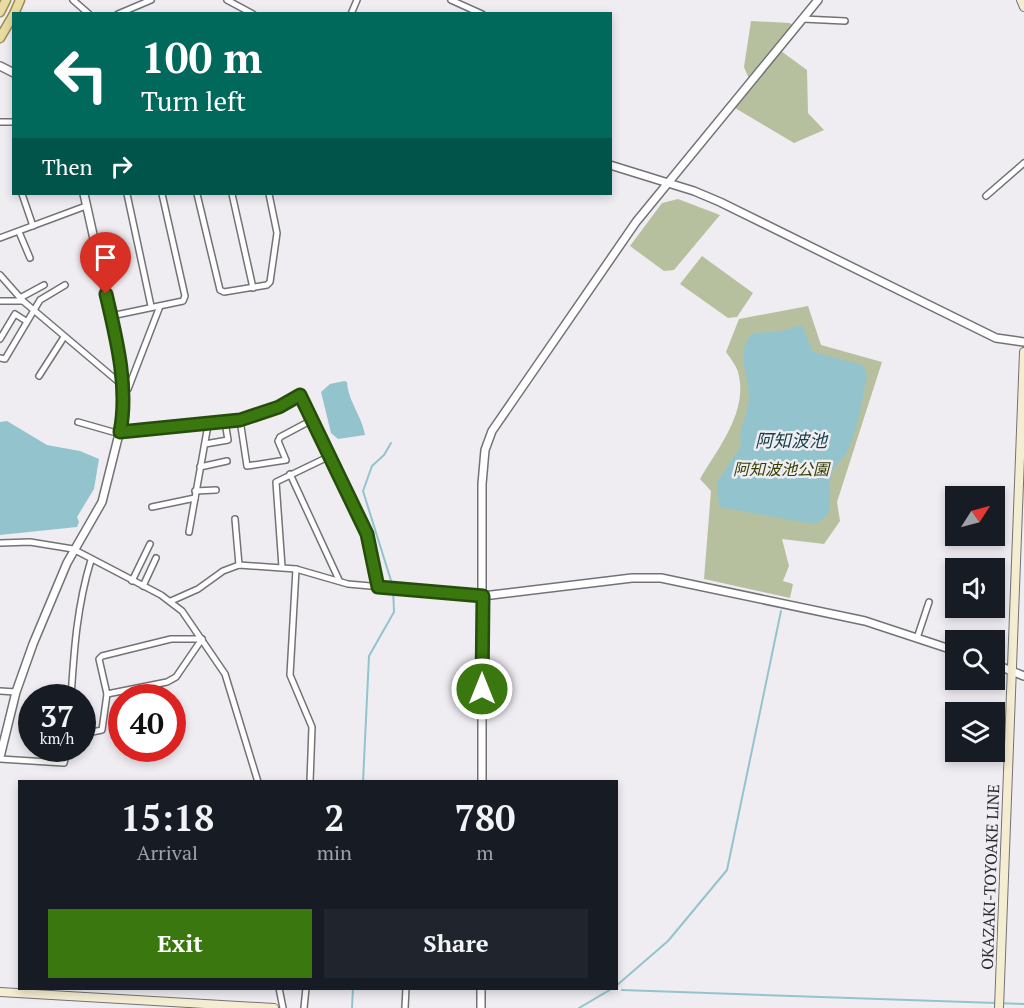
<!DOCTYPE html>
<html lang="en">
<head>
<meta charset="utf-8">
<style>
	body { margin:0; font-family:"PT Serif","Noto Sans JP",serif; background:#20242c; color:#f1f3f6; height:100vh; display:flex; flex-direction:column; font-size:22px; white-space:nowrap }
	* { box-sizing:border-box; margin:0 }
	p { font-size:20px; color:#9ea1a6 }
	.icon { flex:none; width:33px; height:33px; fill:none; stroke:currentColor; stroke-width:2; stroke-linecap:round; stroke-linejoin:round }
	.map { position:relative; flex:1; overflow:hidden }
	.drawer { position:absolute; left:18px; top:780px; width:600px; height:210px; display:flex; flex-direction:column; background:#171b24; border-radius:0px; box-shadow:0 3px 9px #0003 }
	.drawer>* { flex:none }
	.top-card { position:absolute; left:12px; top:12px; width:600px; height:183px; border-radius:0px; box-shadow:0 3px 9px #0003; background:#00695c; color:#fff; overflow:hidden }
	.needle { width:39px; rotate:54deg }
	.tools { position:absolute; left:945px; top:486px; display:grid; gap:12px }
	.tools a { display:grid; place-items:center; width:60px; height:60px; border-radius:0px; background:#171b24; box-shadow:0 3px 9px #0003; font-size:30px }
	.speed { position:absolute; left:18px; top:684px; display:flex; gap:12px; font-size:30px; font-weight:700; text-align:center }
	.speed>* { display:grid; place-content:center; width:78px; height:78px; border-radius:50%; background:#171b24; box-shadow:0 3px 9px #0003; line-height:1 }
	.speed small { font-size:15px; font-weight:400 }
	.speed .limit { border:9px solid #d22; background:#fff; color:#111 }
	.pin { position:absolute; display:grid; place-items:center; width:51px; height:51px; color:#fff; margin:-62px -26px; border-radius:50% 50% 50% 0; rotate:-45deg; box-shadow:0 0 6px #0007 }
	.pin .icon { rotate:45deg }
	.me { position:absolute; width:66px; margin:-33px; rotate:0deg; stroke-linejoin:round; filter:drop-shadow(0 0 4px #0008) }
	.turn { display:flex; align-items:center; gap:21px; height:126px; padding:0 30px; font-size:27px }
	.turn .icon { width:78px; height:78px; stroke-width:2.5 }
	.turn b { display:block; font-size:42px; line-height:51px }
	.then { display:flex; align-items:center; height:57px; padding:0 30px; background:#0003; gap:12px; font-size:22px }
	.eta { display:flex; justify-content:space-evenly; align-items:center; height:102px; text-align:center }
	.eta b { font-size:36px; font-weight:800; line-height:42px }
	.cta { display:flex; gap:12px; margin-top:auto; padding:12px 30px }
	.cta a { flex:1; height:69px; border-radius:0px; background:#3a770f; color:#fff; font-size:24px; font-weight:800; line-height:69px; text-align:center }
	.cta a+a { background:#20242c; color:#f1f3f6 }
	.map>svg:first-child { display:block }
	.green { fill:#b7c09e }
	.water { fill:#93c4cd }
	.lines { fill:none; stroke-linecap:round; stroke-linejoin:round }
	.stream { stroke:#93c4cd; stroke-width:2 }
	.minor-casing { stroke:#737276; stroke-width:8 }
	.tertiary-casing { stroke:#737276; stroke-width:10 }
	.secondary-casing { stroke:#737276; stroke-width:10 }
	.primary-casing { stroke:#9c8d50; stroke-width:11 }
	.minor { stroke:#fff; stroke-width:5 }
	.tertiary { stroke:#fff; stroke-width:7 }
	.secondary { stroke:#f4edd1; stroke-width:8 }
	.primary { stroke:#e9dca3; stroke-width:8 }
	.route-casing { stroke:#264d0a; stroke-width:15 }
	.route { stroke:#3a770f; stroke-width:10 }
	.labels { text-anchor:middle; dominant-baseline:central; stroke-width:5; stroke-linejoin:round; paint-order:stroke }
	.park-label { font-size:16px; font-style:italic; fill:#343f00; stroke:#efedf2 }
	.street-label { font-size:16px; fill:#282729; stroke:#efedf2 }
	.water-label { font-size:18px; font-style:italic; fill:#123f47; stroke:#efedf2 }
</style>
</head>
<body>
<div class="map">
<svg width="1024" height="1008" viewBox="0 0 1024 1008">
	<rect width="100%" height="100%" fill="#efedf2"/>
	<g class="green">
		<polygon points="751,21 790,23 793,26 749,79 744,67"/>
		<polygon points="781,51 807,70 808,113 824,130 794,143 735,108"/>
		<polygon points="678,199 720,215 674,270 664,271 630,246 662,203"/>
		<polygon points="702,256 753,293 737,317 728,318 680,284"/>
		<path d="M808,306L821,345L882,362L837,502L840,521L824,544L782,539L789,566L783,581L793,584L790,598L704,579L711,491L700,479C718,448 749,411 738,372C736,365 730,358 726,352L739,319Z"/>
	</g>
	<g class="water">
		<path d="M802,325L813,352L859,364L864,367L867,376C862,401 858,431 846,454C843,459 837,463 834,468C823,486 842,518 812,524L719,507L717,482L741,446C738,432 745,419 748,405C753,378 733,356 752,333L778,332Z"/>
		<path d="M344,381L347,382C348,401 362,416 365,435L338,439L331,433L321,392L330,384Z"/>
		<polygon points="7,421 47,445 80,451 99,459 94,489 77,517 79,522 77,527 0,535 0,422"/>
	</g>
	<g class="lines">
		<g class="stream">
			<polyline points="363,782 369,656 394,612 393,587 363,491 372,466 384,455 391,443"/>
			<polyline points="616,986 668,941 727,870 781,611"/>
			<polyline points="622,990 1024,1004"/>
			<polyline points="352,1008 353,988"/>
			<polyline points="579,1008 613,988"/>
		</g>
		<g class="minor-casing">
			<g id="minor">
				<polyline points="73,0 89,14"/>
				<polyline points="227,0 253,14"/>
				<polyline points="451,0 482,14"/>
				<polyline points="118,14 151,0"/>
				<polyline points="351,14 357,0"/>
				<polyline points="803,19 845,21"/>
				<polyline points="0,122 14,122"/>
				<polyline points="22,194 33,226"/>
				<polyline points="127,194 151,306"/>
				<polyline points="197,194 220,290 224,292 267,285 270,282 277,233 269,194"/>
				<polyline points="232,194 253,288"/>
				<polyline points="986,196 1024,163"/>
				<polyline points="19,232 30,258"/>
				<polyline points="0,238 86,206"/>
				<polyline points="0,275 23,301 121,384"/>
				<polyline points="20,298 44,285"/>
				<polyline points="0,301 23,301"/>
				<polyline points="111,316 183,301 185,296 162,194"/>
				<polyline points="0,339 15,314 26,321"/>
				<polyline points="0,358 5,359 40,300 65,285"/>
				<polyline points="39,376 64,337"/>
				<polyline points="122,393 128,389 160,306"/>
				<polyline points="240,420 247,466 286,460 278,441 280,437 312,420"/>
				<polyline points="78,422 120,434"/>
				<polyline points="120,432 240,420 279,407 300,395 367,534 378,587"/>
				<polyline points="205,444 228,440 225,422"/>
				<polyline points="200,467 227,461"/>
				<polyline points="290,474 339,580"/>
				<polyline points="195,491 216,490"/>
				<polyline points="152,507 195,498"/>
				<polyline points="235,519 239,565"/>
				<polyline points="189,532 208,425"/>
				<polyline points="0,543 30,542 73,549 161,595 182,611 225,674 258,782"/>
				<polyline points="282,567 276,482 330,456"/>
				<polyline points="296,569 290,675 312,727 310,782"/>
				<polyline points="132,581 150,544"/>
				<polyline points="143,586 156,558"/>
				<polyline points="171,601 198,589 223,571 239,565 296,569 348,584 483,596"/>
				<polyline points="917,638 929,602"/>
				<polyline points="0,691 16,692"/>
				<polyline points="107,694 99,659 102,656 171,639 202,639"/>
				<path d="M71,698C74,650 77,606 91,560"/>
				<polyline points="82,734 102,730 107,694 167,682 176,677 202,639"/>
				<polyline points="0,759 64,763 68,748"/>
				<polyline points="279,988 283,1008"/>
				<polyline points="304,1008 306,988"/>
				<polyline points="405,1008 406,988"/>
			</g>
		</g>
		<g class="tertiary-casing">
			<g id="tertiary">
				<polyline points="0,66 14,73"/>
				<polyline points="610,165 694,191 720,202 996,338 1024,342"/>
				<polyline points="483,596 632,578 661,578 865,621 956,651"/>
				<polyline points="994,664 1024,676"/>
				<polyline points="0,757 16,692 33,644 67,563 102,502 124,414 118,347 84,194"/>
				<polyline points="482,782 482,484 485,450 492,431 636,222 818,0"/>
				<polyline points="481,1008 481,988"/>
			</g>
		</g>
		<g class="secondary-casing">
			<g id="secondary">
				<polyline points="1021,0 1024,7"/>
				<polyline points="0,992 274,1008"/>
				<polyline points="999,1008 1024,352"/>
			</g>
		</g>
		<g class="primary-casing">
			<g id="primary">
				<polyline points="0,12 6,0"/>
				<polyline points="14,14 20,0"/>
				<polyline points="0,38 14,14"/>
			</g>
		</g>
		<use href="#minor" class="minor"/>
		<use href="#tertiary" class="tertiary"/>
		<use href="#secondary" class="secondary"/>
		<use href="#primary" class="primary"/>
	</g>
	<g class="lines">
		<g class="route-casing">
			<path id="route" d="M106,294C116,337 129,387 120,432L240,420L279,407L300,395L367,534L378,587L483,596L482,689"/>
		</g>
		<use href="#route" class="route"/>
	</g>
	<g class="labels">
		<g class="park-label">
			<text x="781" y="469">阿知波池公園</text>
		</g>
		<g class="street-label">
			<text transform="translate(990 877) rotate(-88)">OKAZAKI-TOYOAKE LINE</text>
		</g>
		<g class="water-label">
			<text x="791" y="440">阿知波池</text>
		</g>
	</g>
</svg>
<div class="tools">
<a><svg class="needle" viewBox="-14 -14 28 28"><path d="M0-13l5 13h-10z" fill="#e53935"/><path d="M0 13l5-13h-10z" fill="#9ea1a6"/></svg></a>
<a><svg class="icon" aria-label="sound" viewBox="0 0 24 24"><path d="M4 9h4l5-4v14l-5-4H4zM17 9q2 3 0 6"/></svg></a>
<a><svg class="icon" aria-label="search" viewBox="0 0 24 24"><circle cx="10" cy="10" r="6"/><path d="M15 15l6 6"/></svg></a>
<a><svg class="icon" aria-label="layers" viewBox="0 0 24 24"><path d="M12 4l9 5-9 5-9-5zM3 14l9 5 9-5"/></svg></a>
</div>
<div class="speed"><div>37<small>km/h</small></div><div class="limit">40</div></div>
<div class="pin" style="left:106px;top:294px;background:#d93025"><svg class="icon" aria-label="arrive" viewBox="0 0 24 24"><path d="M6 21V4h12l-3 4 3 4H6"/></svg></div>
<svg class="me" style="left:482px;top:689px" viewBox="-20 -20 40 40"><circle r="17" fill="#3a770f" stroke="#fff" stroke-width="3"/><path d="M0-11L8 9 0 5-8 9z" fill="#fff"/></svg>
<div class="top-card">
<div class="turn"><svg class="icon" aria-label="left" viewBox="0 0 24 24"><path d="M17 20v-9H6M10 6l-5 5 5 5"/></svg><div><b>100 m</b>Turn left</div></div>
<div class="then">Then<svg class="icon" aria-label="right" viewBox="0 0 24 24"><path d="M7 20v-9h11M14 6l5 5-5 5"/></svg></div>
</div>
<section class="drawer">
<div class="eta">
<div><b>15:18</b><p>Arrival</p></div>
<div><b>2</b><p>min</p></div>
<div><b>780</b><p>m</p></div>
</div>
<div class="cta"><a>Exit</a><a>Share</a></div>
</section>
</div>
</body>
</html>
